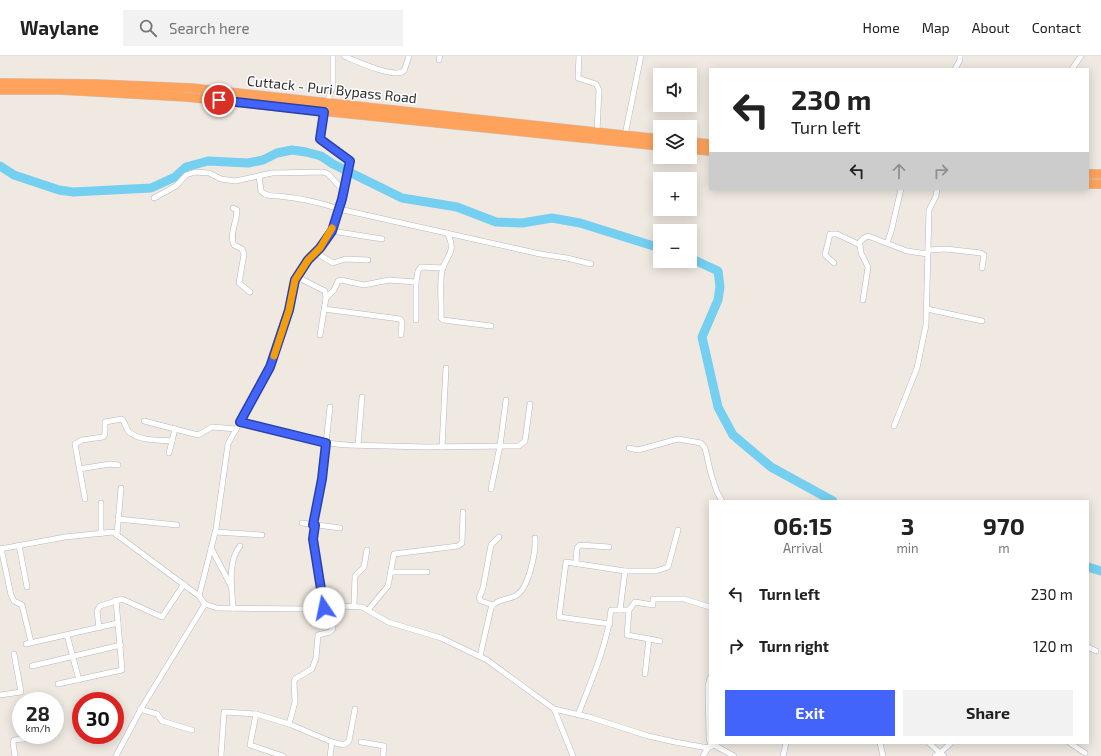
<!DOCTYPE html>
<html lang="en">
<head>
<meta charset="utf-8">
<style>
	body { margin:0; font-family:"Exo 2",sans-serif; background:#f2f2f2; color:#222; height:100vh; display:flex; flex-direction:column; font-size:15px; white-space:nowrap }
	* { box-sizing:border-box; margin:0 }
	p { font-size:13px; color:#767676 }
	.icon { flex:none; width:22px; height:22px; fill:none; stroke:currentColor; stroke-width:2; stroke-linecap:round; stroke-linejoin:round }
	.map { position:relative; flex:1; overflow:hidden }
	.side { position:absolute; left:709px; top:444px; width:380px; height:244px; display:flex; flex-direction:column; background:#fff; border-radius:0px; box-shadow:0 2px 10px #0003 }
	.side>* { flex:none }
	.banner { position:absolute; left:709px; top:12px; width:380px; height:122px; border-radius:0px; box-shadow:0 2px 10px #0003; background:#fff; color:#222; overflow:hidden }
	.controls { position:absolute; left:653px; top:12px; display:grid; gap:8px }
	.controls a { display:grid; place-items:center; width:44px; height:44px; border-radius:0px; background:#fff; box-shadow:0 2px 10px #0003; font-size:20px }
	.speed { position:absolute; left:12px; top:636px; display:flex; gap:8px; font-size:20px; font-weight:700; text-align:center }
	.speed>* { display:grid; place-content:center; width:52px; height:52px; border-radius:50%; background:#fff; box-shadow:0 2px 10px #0003; line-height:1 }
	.speed small { font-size:10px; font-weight:400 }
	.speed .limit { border:6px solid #d22; background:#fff; color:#111 }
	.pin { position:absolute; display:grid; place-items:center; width:34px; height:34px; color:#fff; margin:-17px; border:2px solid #fff; border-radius:50%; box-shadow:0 1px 4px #0007 }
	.me { position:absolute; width:44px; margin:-22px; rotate:349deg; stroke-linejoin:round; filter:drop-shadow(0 0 3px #0008) }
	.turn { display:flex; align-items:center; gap:14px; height:84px; padding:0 16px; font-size:18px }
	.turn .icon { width:52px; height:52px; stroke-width:2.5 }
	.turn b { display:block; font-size:28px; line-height:34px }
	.lanes { display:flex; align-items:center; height:38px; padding:0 16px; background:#0003; justify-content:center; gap:20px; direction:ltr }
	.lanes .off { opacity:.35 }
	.eta { display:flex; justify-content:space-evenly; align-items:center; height:68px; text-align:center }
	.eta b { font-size:24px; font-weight:700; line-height:28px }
	.action { display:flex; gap:8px; margin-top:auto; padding:8px 16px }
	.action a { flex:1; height:46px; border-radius:0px; background:#4264fb; color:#fff; font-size:16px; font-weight:700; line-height:46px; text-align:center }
	.action a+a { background:#f2f2f2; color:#222 }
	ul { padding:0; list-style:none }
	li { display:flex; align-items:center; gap:12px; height:52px; padding:0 16px }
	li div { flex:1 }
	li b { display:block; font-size:15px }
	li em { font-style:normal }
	header { display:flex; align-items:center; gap:24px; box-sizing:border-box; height:56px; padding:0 20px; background:#fff; border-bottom:1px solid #e0e0e0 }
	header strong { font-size:19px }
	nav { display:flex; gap:22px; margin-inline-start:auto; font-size:14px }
	.search { width:280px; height:36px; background:#f2f2f2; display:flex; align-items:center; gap:10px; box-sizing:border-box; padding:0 14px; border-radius:0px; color:#767676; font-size:15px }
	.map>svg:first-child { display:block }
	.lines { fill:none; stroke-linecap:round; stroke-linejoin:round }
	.river { stroke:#75cff0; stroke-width:9 }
	.street-casing { stroke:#b4b7c1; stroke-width:6 }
	.highway-casing { stroke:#c9c9c9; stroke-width:10 }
	.street { stroke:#fff; stroke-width:5 }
	.highway { stroke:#ffa35c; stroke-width:9 }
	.route-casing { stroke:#2b41a3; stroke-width:10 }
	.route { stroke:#4264fb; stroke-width:7 }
	.slow { stroke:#f59e0b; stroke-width:7 }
	.labels { text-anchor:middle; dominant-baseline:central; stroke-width:3; stroke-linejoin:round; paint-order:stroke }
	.street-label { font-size:14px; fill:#2e2e2e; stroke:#fff }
</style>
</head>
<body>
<header>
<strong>Waylane</strong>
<div class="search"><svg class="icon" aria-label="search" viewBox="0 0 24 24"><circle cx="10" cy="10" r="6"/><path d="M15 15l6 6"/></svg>Search here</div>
<nav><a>Home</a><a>Map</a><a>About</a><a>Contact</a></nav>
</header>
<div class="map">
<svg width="1101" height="700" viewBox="0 0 1101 700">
	<rect width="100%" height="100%" fill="#efe9e1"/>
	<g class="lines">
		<g class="river">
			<polyline points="0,110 14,119 59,134 73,136 151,132 175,121 186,111 208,105 248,107 263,104 277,97 292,94 306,96 321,100 333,108 402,142 457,151 496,166 522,167 552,162 580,167 660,192"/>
			<polyline points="690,202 718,215 720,231 718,244 702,281 718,351 733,379 771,411 833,445"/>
			<polyline points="1088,511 1101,515"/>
		</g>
		<g class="street-casing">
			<g id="street">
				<path d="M344,0C356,5 394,23 404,15L409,0"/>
				<polyline points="579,0 578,22 596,28 599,34 597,76"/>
				<polyline points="439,4 440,0"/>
				<polyline points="955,13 960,4 960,0"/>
				<polyline points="1072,13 1081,0"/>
				<polyline points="625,79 641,0"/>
				<path d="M259,120L261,135C265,140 272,140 278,140C299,142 319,146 339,153L540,198L567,202L591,208"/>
				<polyline points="154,142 176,130 186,119 195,116 209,117 221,123 235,125 272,117 324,116 328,118 344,135"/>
				<path d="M233,152L237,154C237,165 229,179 234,189L242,193L244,198L239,227L250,236"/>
				<polyline points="332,175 382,183"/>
				<path d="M447,177C458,197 445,200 442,215C439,230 442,247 441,262L443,264L491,270"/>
				<polyline points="887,187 891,176 901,133"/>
				<polyline points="858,188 864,182 868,180 907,195 928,198"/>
				<polyline points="928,194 946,193 981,197 984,199 982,212"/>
				<polyline points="315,196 333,207 345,203 368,204"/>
				<polyline points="834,207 825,199 830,178 837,178 860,189 861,197 868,211 863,244"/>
				<polyline points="297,221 325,235 326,242 320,279"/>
				<polyline points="416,226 418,215 421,211 443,212"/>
				<polyline points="326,242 334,234 338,225 341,224 364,229 389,224 416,226 416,264"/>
				<polyline points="324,253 400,263 402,266 401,279"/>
				<polyline points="927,253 982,265"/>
				<polyline points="144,365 198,379 212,371 236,373"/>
				<polyline points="240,366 326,387 347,389 426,391 519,390 525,385 530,348"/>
				<polyline points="894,370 917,312 926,269 929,154 936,140 937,133"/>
				<polyline points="358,389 362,341"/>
				<polyline points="442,391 446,312"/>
				<polyline points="629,392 638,394 678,383 701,387 705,392 711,418 717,436 722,445"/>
				<polyline points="169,397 175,373"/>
				<polyline points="79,413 110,408 118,409"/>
				<polyline points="491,433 500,390 506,344"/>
				<path d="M85,443L75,388L82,384L103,381L105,378V366L122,363C125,366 126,373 129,376C140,385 159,384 172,385"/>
				<polyline points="101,447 101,478"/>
				<polyline points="118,463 177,469"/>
				<polyline points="302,467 340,472"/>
				<polyline points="313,469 322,423 330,351"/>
				<polyline points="315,469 313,483 324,552"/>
				<polyline points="215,476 262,479"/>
				<polyline points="117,479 121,432"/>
				<polyline points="19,489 27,531"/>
				<polyline points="1,492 11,539 14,545 22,549 31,586"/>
				<polyline points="211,492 231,530"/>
				<polyline points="0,493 65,481 113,476 199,540"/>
				<polyline points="576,507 577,492 580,489 609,491"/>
				<polyline points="625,515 656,515 668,511 678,474"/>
				<polyline points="391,516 427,516"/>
				<polyline points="205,548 217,552 308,553 340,550 362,551 388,566 441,582 487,604 554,653 589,661 648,680 675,686 708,692 717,687"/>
				<polyline points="493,549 481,545 479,542 483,532 491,489 499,481"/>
				<polyline points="354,550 355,520 364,511 367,494"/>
				<path d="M233,552C232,532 227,506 240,490"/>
				<polyline points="368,554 388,530 394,498 458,490 462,487 463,456"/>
				<polyline points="610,568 559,561 566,506 625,515 620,554"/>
				<polyline points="99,572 97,555 100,550 122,543 162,561 184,528"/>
				<polyline points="67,579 79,624"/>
				<polyline points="660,585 627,579 629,554 635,546 653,549 653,543 684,543 710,551"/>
				<polyline points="26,588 118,567"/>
				<polyline points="1088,591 1096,595"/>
				<path d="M480,600L491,552C496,543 507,544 515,540C529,534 536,495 535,482"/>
				<polyline points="32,610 121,589"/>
				<polyline points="645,618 649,583"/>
				<polyline points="710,622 708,630 709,682 711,690"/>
				<polyline points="58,628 122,614 116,544"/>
				<polyline points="0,639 21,636 14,598"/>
				<polyline points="140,653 157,658 162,665 192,674"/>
				<polyline points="554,653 573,700"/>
				<polyline points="256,658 250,689 283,700"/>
				<path d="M578,659C591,625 607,590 611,554H629"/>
				<polyline points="332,686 344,689 349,685 355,653"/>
				<polyline points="361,686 384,690 383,700"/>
				<polyline points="880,687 883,700"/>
				<polyline points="929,687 940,697 935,700"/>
				<polyline points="1070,687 1085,697"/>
				<polyline points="714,689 734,700"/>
				<polyline points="15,700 13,687 14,684 35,682"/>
				<polyline points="116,700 142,651 205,548 199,540 216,473 228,388 270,311 289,254 295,224 308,204 320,192 332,175 342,143 350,105 320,83 322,60 333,30 333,0"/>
				<polyline points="221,700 224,656 256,658 289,668"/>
				<polyline points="330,700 332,686 289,668 295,646 294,626 295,623 312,613 316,602 318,579 330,576 333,573 332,551"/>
				<polyline points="703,700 708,692"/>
				<polyline points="783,700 786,687"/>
				<polyline points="944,700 940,697 951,687"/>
			</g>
		</g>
		<g class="highway-casing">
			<g id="highway">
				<polyline points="0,27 95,28 191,32 660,83"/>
				<polyline points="0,34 61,34 187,41 660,90"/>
				<polyline points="690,86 710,88"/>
				<polyline points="690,93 710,95"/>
				<polyline points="1088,118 1101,118"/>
				<polyline points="1088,128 1101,128"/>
			</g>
		</g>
		<use href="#street" class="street"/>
		<use href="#highway" class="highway"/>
	</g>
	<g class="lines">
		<g class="route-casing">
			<polyline id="route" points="219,44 324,56 320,83 350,105 342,143 332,175 320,192 308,204 295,224 289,254 270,311 240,366 326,387 322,423 313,469 315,469 313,483 324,552"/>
		</g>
		<use href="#route" class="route"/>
		<polyline class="slow" points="274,300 289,254 295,224 308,204 320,192 332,172"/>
	</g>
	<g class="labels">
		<g class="street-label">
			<text transform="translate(332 33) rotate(6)">Cuttack - Puri Bypass Road</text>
		</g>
	</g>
</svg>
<div class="controls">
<a><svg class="icon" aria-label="sound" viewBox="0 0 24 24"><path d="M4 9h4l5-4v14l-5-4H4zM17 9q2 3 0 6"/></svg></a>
<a><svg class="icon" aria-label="layers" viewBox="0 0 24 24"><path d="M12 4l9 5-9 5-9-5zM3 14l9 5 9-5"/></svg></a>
<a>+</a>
<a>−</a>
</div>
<div class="speed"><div>28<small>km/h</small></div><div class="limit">30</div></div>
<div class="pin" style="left:219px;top:44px;background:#d93025"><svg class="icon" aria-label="arrive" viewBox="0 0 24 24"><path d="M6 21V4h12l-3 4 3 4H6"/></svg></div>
<svg class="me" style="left:324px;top:552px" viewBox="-20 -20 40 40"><circle r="19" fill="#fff"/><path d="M0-13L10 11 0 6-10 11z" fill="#4264fb"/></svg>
<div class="banner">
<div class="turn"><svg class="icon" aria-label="left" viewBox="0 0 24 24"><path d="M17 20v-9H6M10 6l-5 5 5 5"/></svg><div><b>230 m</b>Turn left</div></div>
<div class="lanes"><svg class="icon" aria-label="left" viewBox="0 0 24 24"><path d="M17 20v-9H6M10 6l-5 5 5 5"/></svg><svg class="icon off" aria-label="ahead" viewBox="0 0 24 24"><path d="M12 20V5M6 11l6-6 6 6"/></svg><svg class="icon off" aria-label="right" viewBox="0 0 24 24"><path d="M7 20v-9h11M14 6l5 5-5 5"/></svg></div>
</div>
<section class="side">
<div class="eta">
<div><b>06:15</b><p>Arrival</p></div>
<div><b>3</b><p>min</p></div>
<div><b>970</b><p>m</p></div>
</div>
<ul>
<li><svg class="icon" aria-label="left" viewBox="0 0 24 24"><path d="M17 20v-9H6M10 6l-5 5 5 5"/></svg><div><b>Turn left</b></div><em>230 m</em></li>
<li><svg class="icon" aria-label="right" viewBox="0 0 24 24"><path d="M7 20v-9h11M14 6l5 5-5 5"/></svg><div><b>Turn right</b></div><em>120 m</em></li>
</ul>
<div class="action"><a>Exit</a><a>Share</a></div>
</section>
</div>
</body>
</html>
